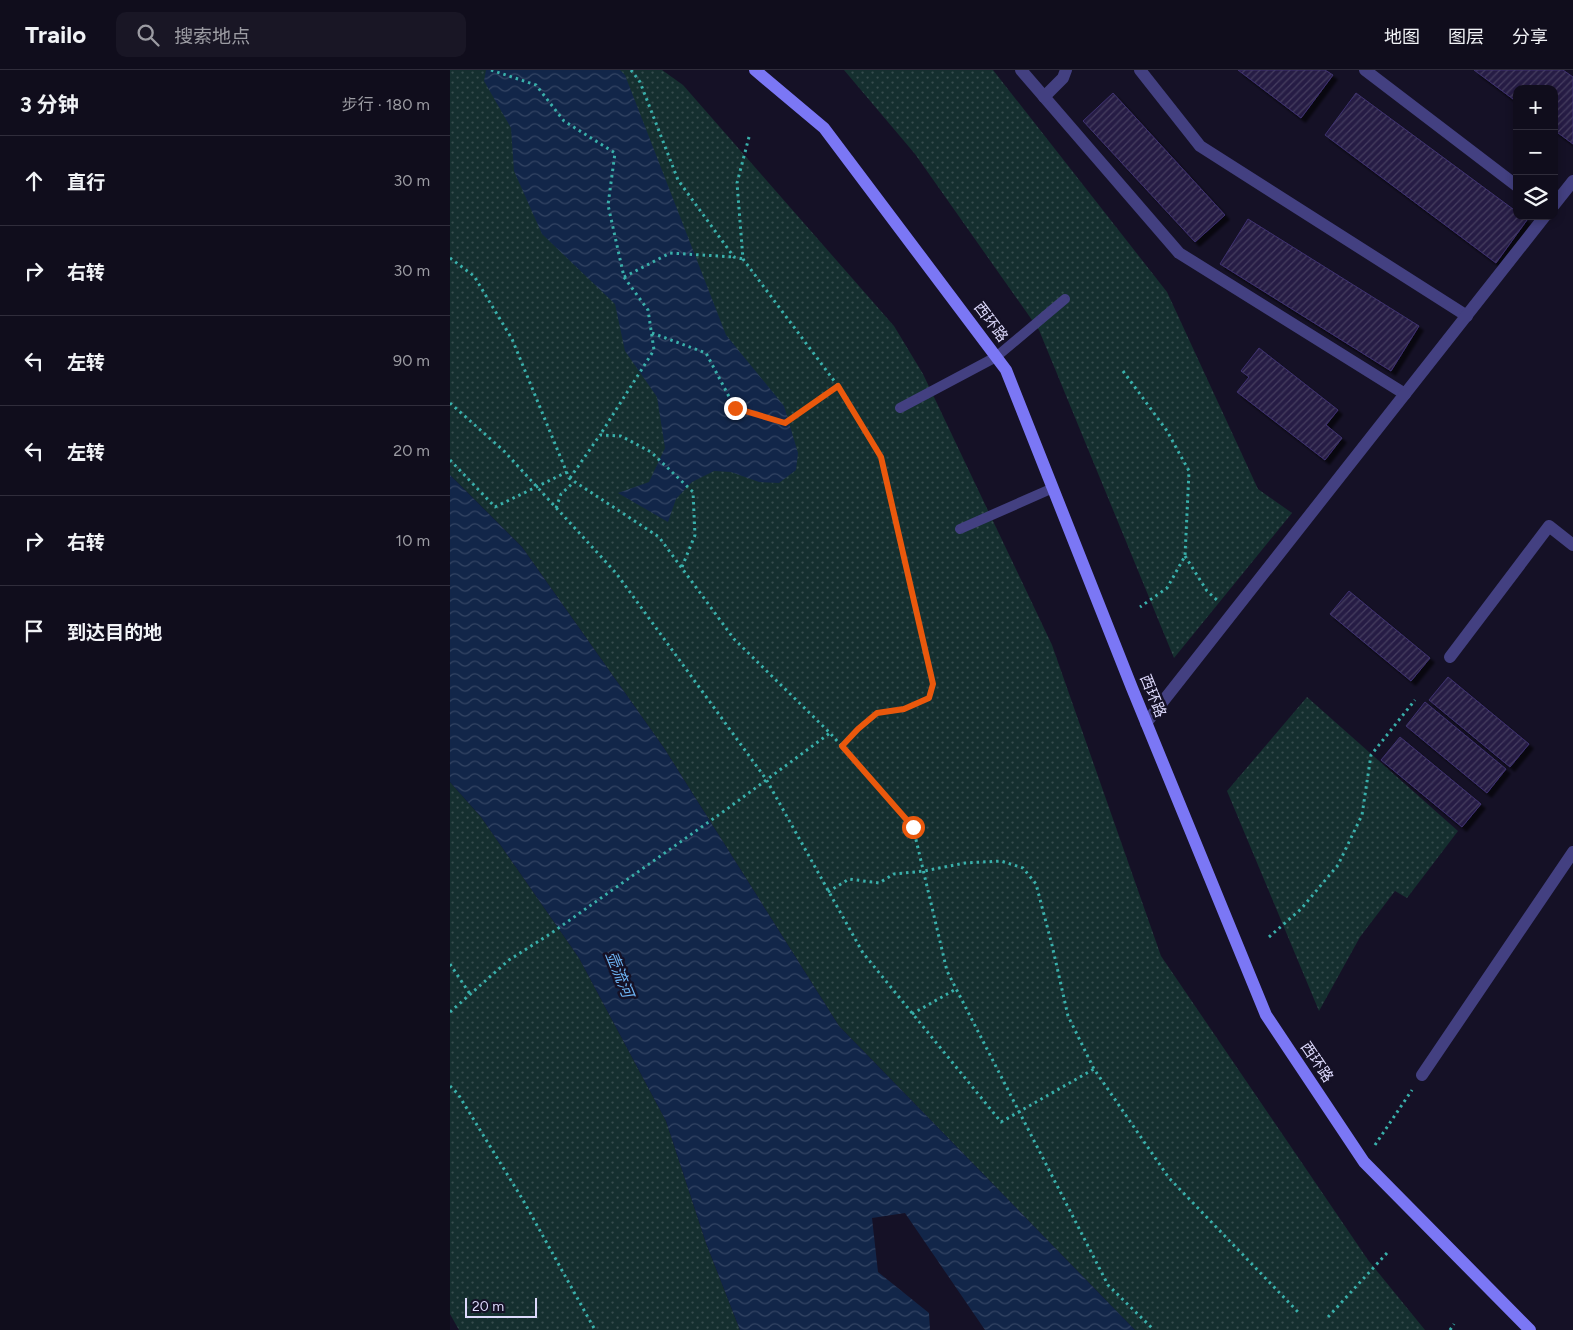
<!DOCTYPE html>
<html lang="zh">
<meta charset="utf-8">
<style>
:root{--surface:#100d1c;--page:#191625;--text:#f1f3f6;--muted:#9c9ca3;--line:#302d3b}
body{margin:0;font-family:Figtree,"Noto Sans SC",sans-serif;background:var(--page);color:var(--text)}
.controls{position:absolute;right:15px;top:15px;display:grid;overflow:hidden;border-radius:10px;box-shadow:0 2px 8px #0003}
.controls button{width:45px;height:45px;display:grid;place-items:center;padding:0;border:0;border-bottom:1px solid var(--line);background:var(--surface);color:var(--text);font:25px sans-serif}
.scale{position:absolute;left:15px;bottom:12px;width:72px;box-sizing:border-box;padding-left:5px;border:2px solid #ddd9fc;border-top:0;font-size:14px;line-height:18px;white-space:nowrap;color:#ddd9fc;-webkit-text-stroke:4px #151126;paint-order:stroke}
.stop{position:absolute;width:15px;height:15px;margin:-11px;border:4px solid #ea580c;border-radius:50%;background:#fff}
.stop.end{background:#ea580c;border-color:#fff;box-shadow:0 1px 5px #0008}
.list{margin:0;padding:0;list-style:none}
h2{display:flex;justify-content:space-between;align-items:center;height:65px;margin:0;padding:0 20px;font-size:21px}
h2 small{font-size:16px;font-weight:400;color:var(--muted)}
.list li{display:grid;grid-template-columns:32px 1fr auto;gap:15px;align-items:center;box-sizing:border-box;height:90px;padding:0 20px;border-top:1px solid var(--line)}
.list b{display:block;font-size:19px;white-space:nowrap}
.list em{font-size:16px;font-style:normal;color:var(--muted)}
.icon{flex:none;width:28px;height:28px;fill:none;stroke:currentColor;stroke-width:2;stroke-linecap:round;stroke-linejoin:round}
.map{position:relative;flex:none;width:1123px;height:1260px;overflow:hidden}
header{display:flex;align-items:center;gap:30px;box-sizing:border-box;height:70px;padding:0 25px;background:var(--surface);border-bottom:1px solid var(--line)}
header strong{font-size:24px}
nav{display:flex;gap:28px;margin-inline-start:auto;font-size:18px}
.search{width:350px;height:45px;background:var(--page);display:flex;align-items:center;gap:12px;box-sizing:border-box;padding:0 18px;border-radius:10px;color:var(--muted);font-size:19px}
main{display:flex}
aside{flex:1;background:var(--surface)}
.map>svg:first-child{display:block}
.park{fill:url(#park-dots)}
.water{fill:url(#water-waves)}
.building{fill:url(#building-hatch);stroke:#3f3270;filter:url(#shadow)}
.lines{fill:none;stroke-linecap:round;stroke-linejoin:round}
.path{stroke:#39b0ab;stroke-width:3;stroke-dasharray:2.5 4;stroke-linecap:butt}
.lane{stroke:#434081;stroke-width:10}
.street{stroke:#434081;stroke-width:12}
.secondary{stroke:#7b77f5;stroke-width:12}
.route{stroke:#ea580c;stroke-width:6}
.labels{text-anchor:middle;stroke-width:5;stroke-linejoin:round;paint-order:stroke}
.street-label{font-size:15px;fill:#ddd9fc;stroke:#151126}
.water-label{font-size:16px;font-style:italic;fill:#6eb5f5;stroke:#151126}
</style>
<header>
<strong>Trailo</strong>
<div class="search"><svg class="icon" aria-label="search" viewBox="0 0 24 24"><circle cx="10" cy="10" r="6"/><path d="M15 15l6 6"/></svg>搜索地点</div>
<nav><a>地图</a><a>图层</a><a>分享</a></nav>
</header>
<main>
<aside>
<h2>3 分钟<small>步行 · 180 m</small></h2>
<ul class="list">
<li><svg class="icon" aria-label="ahead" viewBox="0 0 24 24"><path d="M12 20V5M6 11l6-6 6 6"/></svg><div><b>直行</b></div><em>30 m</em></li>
<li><svg class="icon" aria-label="right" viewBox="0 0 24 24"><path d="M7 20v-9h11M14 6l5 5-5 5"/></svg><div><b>右转</b></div><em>30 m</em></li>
<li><svg class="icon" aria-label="left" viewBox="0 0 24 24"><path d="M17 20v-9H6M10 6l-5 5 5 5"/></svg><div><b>左转</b></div><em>90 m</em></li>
<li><svg class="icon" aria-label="left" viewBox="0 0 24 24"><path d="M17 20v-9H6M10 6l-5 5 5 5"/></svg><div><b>左转</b></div><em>20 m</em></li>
<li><svg class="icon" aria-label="right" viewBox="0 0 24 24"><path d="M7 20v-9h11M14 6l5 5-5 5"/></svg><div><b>右转</b></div><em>10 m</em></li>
<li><svg class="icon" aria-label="arrive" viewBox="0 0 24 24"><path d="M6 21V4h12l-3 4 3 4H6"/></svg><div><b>到达目的地</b></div></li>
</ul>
</aside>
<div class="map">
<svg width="1123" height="1260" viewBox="0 0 1123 1260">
<defs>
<pattern id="park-dots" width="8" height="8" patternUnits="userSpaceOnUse" patternTransform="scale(1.25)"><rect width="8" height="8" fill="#152f2f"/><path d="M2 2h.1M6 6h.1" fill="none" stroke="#374d4e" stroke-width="1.8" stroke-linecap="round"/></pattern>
<pattern id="water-waves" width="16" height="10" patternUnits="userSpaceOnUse" patternTransform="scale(1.25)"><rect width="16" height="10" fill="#122649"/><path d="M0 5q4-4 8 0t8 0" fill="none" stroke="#344564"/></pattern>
<pattern id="building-hatch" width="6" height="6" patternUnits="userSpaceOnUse" patternTransform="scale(1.25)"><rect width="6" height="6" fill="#271e45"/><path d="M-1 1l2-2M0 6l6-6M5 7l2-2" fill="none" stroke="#463e61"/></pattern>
<filter id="shadow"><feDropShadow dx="4.5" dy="4.5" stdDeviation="1" flood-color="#0009"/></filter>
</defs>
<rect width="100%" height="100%" fill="#151126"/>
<g class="park">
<path d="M 0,0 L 212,0 L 233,15 L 444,256 L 473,304 L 602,575 L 711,886 L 918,1190 L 975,1260 L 685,1260 L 389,956 L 214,678 L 72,477 L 0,405 Z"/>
<path d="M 394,0 L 543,0 L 717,222 L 808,419 L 842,443 L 724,588 L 589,260 L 465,84 Z"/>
<path d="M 857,627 L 1008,761 L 957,828 L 945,821 L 910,867 L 869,941 L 777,721 Z"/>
<path d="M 0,712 L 31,747 L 129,888 L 216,1051 L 256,1173 L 290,1260 L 9,1260 L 0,1244 Z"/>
</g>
<g class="water">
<path d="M 36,0 L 170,0 L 175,5 L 276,265 L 334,336 L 348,383 L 346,400 L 329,413 L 309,412 L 281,402 L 264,401 L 242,412 L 226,429 L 218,452 L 168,423 L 199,412 L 215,378 L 207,327 L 175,281 L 165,234 L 92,164 L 64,101 L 61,58 L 34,11 Z"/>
<path d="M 0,405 L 72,477 L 214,678 L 389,956 L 685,1260 L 535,1260 L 455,1143 L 422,1148 L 428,1202 L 479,1243 L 480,1260 L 290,1260 L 256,1173 L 216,1051 L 129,888 L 31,747 L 0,712 Z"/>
</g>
<g class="building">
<path d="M 788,0 L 875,0 L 883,5 L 851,48 Z"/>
<path d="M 1024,0 L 1113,0 L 1123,7 L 1123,74 L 1104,60 L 1104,19 L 1067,19 L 1067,32 Z"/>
<path d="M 663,23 L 775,145 L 745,172 L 633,51 Z"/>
<path d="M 906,23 L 1067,142 L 1067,146 L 1073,146 L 1077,150 L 1046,193 L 875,65 Z"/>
<path d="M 798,149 L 969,256 L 941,301 L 770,194 Z"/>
<path d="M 809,278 L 888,340 L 876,355 L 892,368 L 875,390 L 787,322 L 799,307 L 791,301 Z"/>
<path d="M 899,521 L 980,588 L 961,611 L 880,544 Z"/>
<path d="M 998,607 L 1079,674 L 1060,697 L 979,630 Z"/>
<path d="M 975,632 L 1056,699 L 1037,723 L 956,656 Z"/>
<path d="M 950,667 L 1031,734 L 1012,757 L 931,690 Z"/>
</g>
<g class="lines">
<g class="path">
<path d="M 41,0 L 86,15 L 114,51 L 165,83 L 158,135 L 174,207 L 198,240 L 204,280 L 150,365"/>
<path d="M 181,0 L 190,12 L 228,110 L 284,187 L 293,189"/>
<path d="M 299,67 L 287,113 L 293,189 L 388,316 L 431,387 L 483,614 L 479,628 L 454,639 L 427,643 L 409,659 L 392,677"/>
<path d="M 0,188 L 24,206 L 62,269 L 119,408 L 209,467 L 284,569 L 380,663 L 463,757 L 497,901 L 658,1215 L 704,1260"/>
<path d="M 174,207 L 220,183 L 284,187"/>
<path d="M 202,263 L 256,283 L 285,338 L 335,353 L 388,316"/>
<path d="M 673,301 L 717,361 L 739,401 L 735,486 L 717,518 L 690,537"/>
<path d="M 0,333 L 54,381 L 166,503 L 316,709 L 413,883 L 551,1052 L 644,999"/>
<path d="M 0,390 L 45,437 L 117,402"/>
<path d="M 120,408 L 150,365 L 171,366 L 201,382 L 243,422 L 245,465 L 232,497"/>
<path d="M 106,438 L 111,424 L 124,412"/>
<path d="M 735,486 L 757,521 L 769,532"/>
<path d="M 378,822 L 399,809 L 429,813 L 444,804 L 474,801 L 515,793 L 551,791 L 573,798 L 586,814 L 602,875 L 618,946 L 644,999 L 719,1108 L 848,1242"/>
<path d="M 819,867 L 851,839 L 888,795 L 912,745 L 921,685 L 965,630"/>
<path d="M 0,894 L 20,924"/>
<path d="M 0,942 L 59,890 L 100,864 L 277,739 L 380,663"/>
<path d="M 462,944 L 506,919"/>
<path d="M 0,1016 L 8,1024 L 73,1130 L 145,1260"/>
<path d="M 925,1075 L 962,1020"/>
<path d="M 878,1247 L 937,1183"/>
<path d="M 1000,1260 L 1004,1254"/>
</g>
<g class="lane">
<path d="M 450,338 L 546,287 L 615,229"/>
<path d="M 510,459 L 603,418"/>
</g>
<g class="street">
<path d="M 571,0 L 729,183 L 955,324"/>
<path d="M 690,0 L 750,76 L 1017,246"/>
<path d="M 915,0 L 1067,116"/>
<path d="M 594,27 L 613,8 L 616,0"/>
<path d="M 1104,135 L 1123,111"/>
<path d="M 1000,587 L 1099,456 L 1123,475"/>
<path d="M 696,653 L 1095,146"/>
<path d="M 972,1005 L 1123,782"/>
</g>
<path class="secondary" d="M 305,0 L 374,58 L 556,300 L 682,618 L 816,945 L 914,1092 L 1080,1260"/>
</g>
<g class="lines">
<path class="route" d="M 285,338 L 335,353 L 388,316 L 431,387 L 483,614 L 479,628 L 454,639 L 427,643 L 408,659 L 392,676 L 463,757"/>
</g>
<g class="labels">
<g class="street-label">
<text transform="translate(541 252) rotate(53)" y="5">西环路</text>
<text transform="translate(703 626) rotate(68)" y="5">西环路</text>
<text transform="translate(867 992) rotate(56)" y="5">西环路</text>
</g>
<g class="water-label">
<text transform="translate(170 904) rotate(68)" y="6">壶流河</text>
</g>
</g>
</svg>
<div class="controls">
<button>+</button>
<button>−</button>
<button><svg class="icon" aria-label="layers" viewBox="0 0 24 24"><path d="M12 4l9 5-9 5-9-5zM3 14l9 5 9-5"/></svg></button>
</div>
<div class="scale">20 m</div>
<div class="stop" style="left:463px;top:757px"></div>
<div class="stop end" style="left:285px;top:338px"></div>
</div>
</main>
